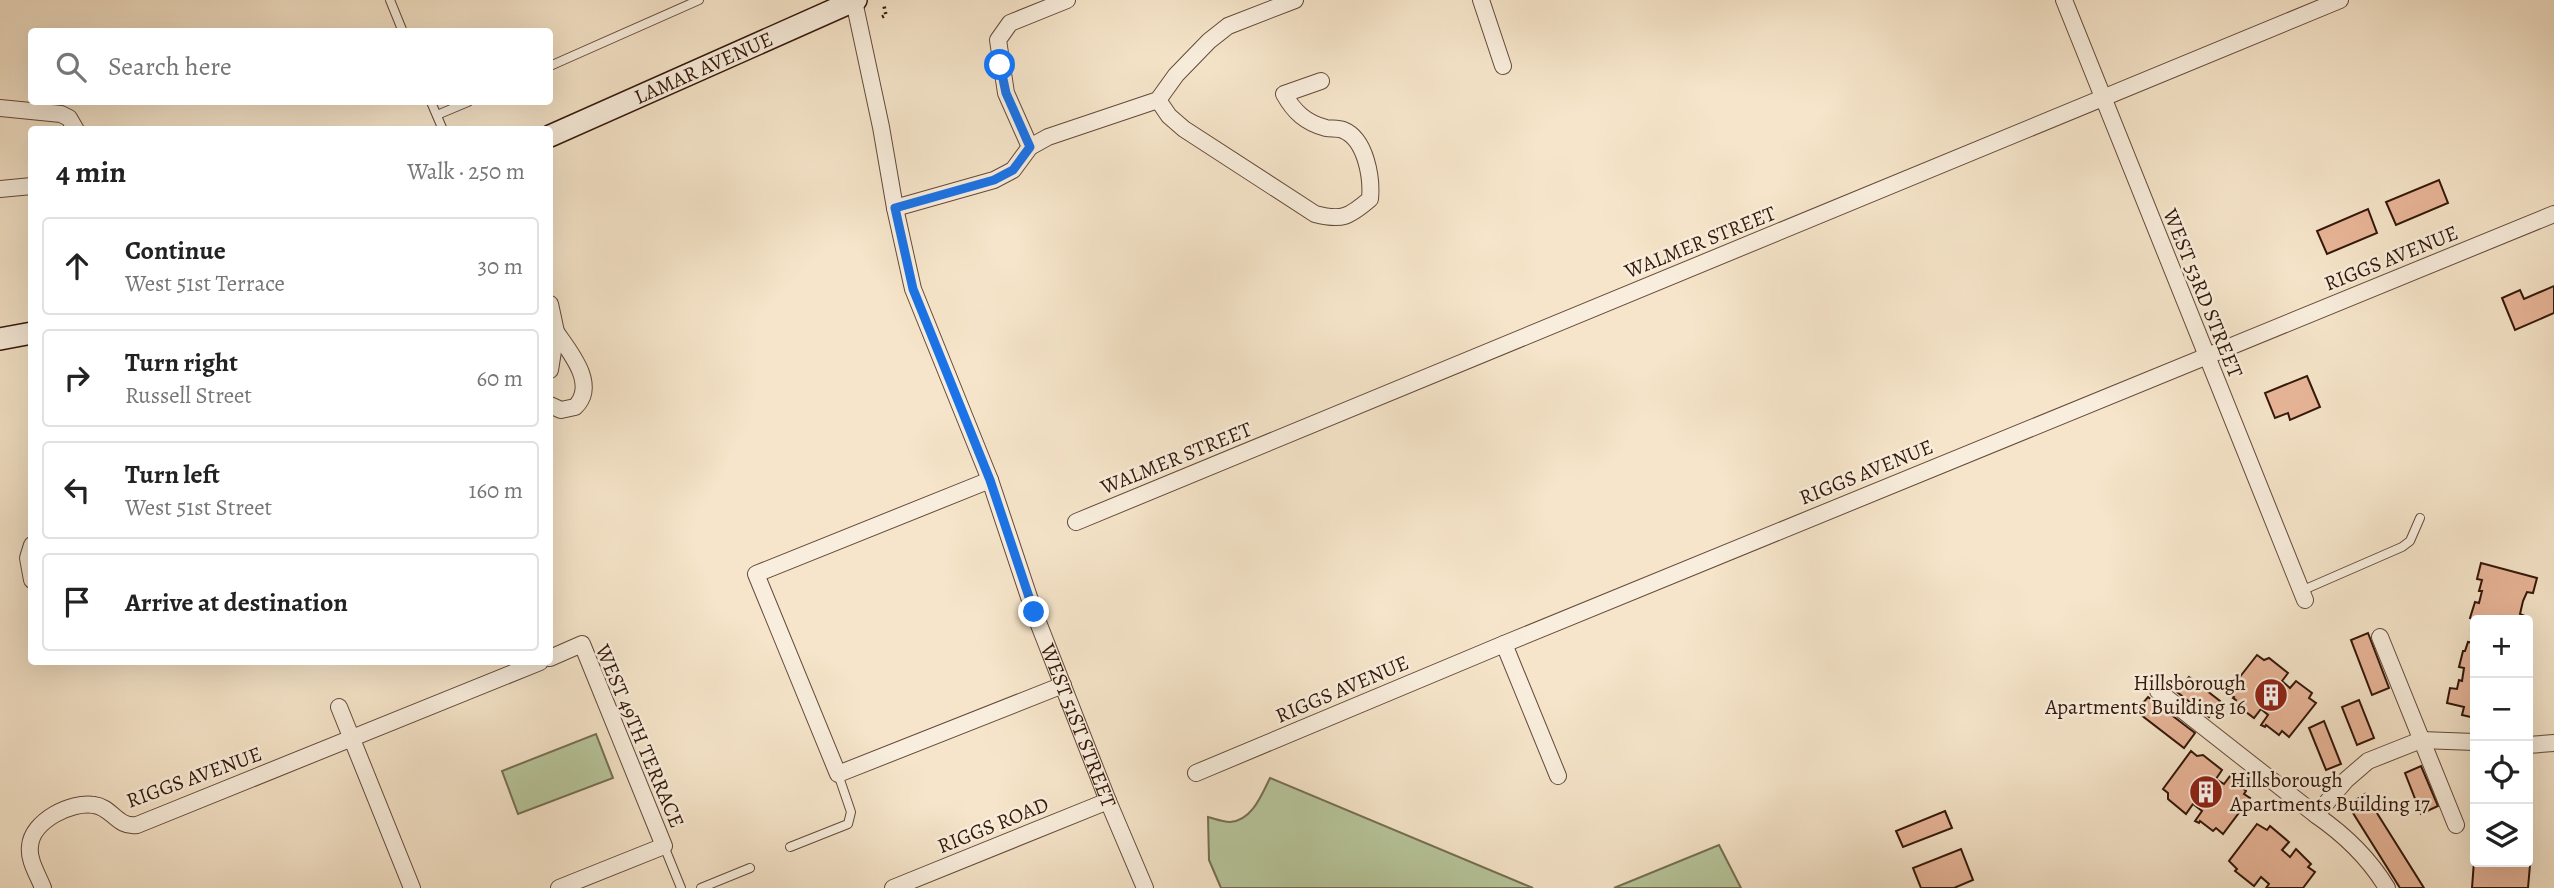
<!DOCTYPE html>
<meta charset="utf-8">
<style>
:root{--surface:#fff;--page:#f2f2f2;--text:#222;--muted:#767676;--line:#e0e0e0}
body{margin:0;font-family:Alegreya,serif;background:var(--page);color:var(--text)}
.controls{position:absolute;right:21px;bottom:21px;display:grid;overflow:hidden;border-radius:7px;box-shadow:0 7px 28px #0002}
.controls button{width:63px;height:63px;display:grid;place-items:center;padding:0;border:0;border-bottom:2px solid var(--line);background:var(--surface);color:var(--text);font:35px sans-serif}
.stop{position:absolute;width:21px;height:21px;margin:-16px;border:5px solid #1a73e8;border-radius:50%;background:#fff}
.stop.end{background:#1a73e8;border-color:#fff;box-shadow:0 2px 7px #0008}
.list{margin:0;padding:0;list-style:none}
h2{display:flex;justify-content:space-between;align-items:center;height:91px;margin:0;padding:0 28px;font-size:30px}
h2 small{font-size:23px;font-weight:400;color:var(--muted)}
.list li{display:grid;grid-template-columns:46px 1fr auto;gap:21px;align-items:center;box-sizing:border-box;height:98px;margin:0 14px 14px;padding:0 14px;border:2px solid var(--line);border-radius:7px}
.list b{display:block;font-size:26px;white-space:nowrap}
.list p{margin:0;font-size:23px;white-space:nowrap;color:var(--muted)}
.list em{font-size:23px;font-style:normal;color:var(--muted)}
.icon{flex:none;width:38px;height:38px;fill:none;stroke:currentColor;stroke-width:2;stroke-linecap:round;stroke-linejoin:round}
.map{position:relative;flex:none;width:2554px;height:888px;overflow:hidden}
.search{position:absolute;background:var(--surface);box-shadow:0 7px 28px #0002;left:28px;top:28px;width:525px;height:77px;display:flex;align-items:center;gap:18px;box-sizing:border-box;padding:0 24px;border-radius:7px;color:var(--muted);font-size:26px}
.panel{position:absolute;background:var(--surface);box-shadow:0 7px 28px #0002;left:28px;top:126px;width:525px;height:539px;border-radius:7px}
.map>svg:first-child{display:block}
.green{fill:#b7c69b;stroke:#756e52;stroke-width:2}
.building{fill:#e9b699;stroke:#33170a;stroke-width:2}
.lines{fill:none;stroke-linecap:round;stroke-linejoin:round}
.lane-casing{stroke:#644a3a;stroke-width:10}
.street-casing{stroke:#644a3a;stroke-width:18}
.secondary-casing{stroke:#33170a;stroke-width:24}
.path{stroke:#33170a;stroke-width:3.5;stroke-dasharray:2 3.5;stroke-linecap:butt}
.lane{stroke:#f9eedd;stroke-width:8}
.street{stroke:#f9eedd;stroke-width:16}
.secondary{stroke:#f9eedd;stroke-width:21}
.route{stroke:#1a73e8;stroke-width:9}
.labels{text-anchor:middle;stroke-width:5;stroke-linejoin:round;paint-order:stroke}
.street-label{font-size:21px;fill:#33170a;stroke:#f9eedd}
.poi-label{font-size:21px;fill:#33170a;stroke:#f9eedd;text-anchor:end}
</style>
<div class="map">
<svg width="2554" height="888" viewBox="0 0 2554 888">
<rect width="100%" height="100%" fill="#f6e5ca"/>
<filter id="stains"><feTurbulence type="fractalNoise" baseFrequency=".00286" numOctaves="4"/><feColorMatrix values="0 0 0 0 .2 0 0 0 0 .09 0 0 0 0 .02 0 0 0 .5 -.17"/></filter>
<radialGradient id="worn" r=".72"><stop offset=".6" stop-color="#630" stop-opacity="0"/><stop offset="1" stop-color="#630" stop-opacity=".3"/></radialGradient>
<g class="green">
<path d="M 596,734 L 613,778 L 518,814 L 502,771 Z"/>
<path d="M 1270,778 L 1533,888 L 1221,888 L 1209,860 L 1208,817 C 1215,819 1223,822 1230,822 C 1252,821 1262,794 1270,778 Z"/>
<path d="M 1719,845 L 1741,888 L 1614,888 Z"/>
</g>
<g class="building">
<path d="M 2439,180 L 2448,203 L 2396,225 L 2386,202 Z"/>
<path d="M 2368,209 L 2377,233 L 2327,254 L 2317,231 Z"/>
<path d="M 2554,286 L 2554,313 L 2515,330 L 2502,298 L 2520,290 L 2524,299 Z"/>
<path d="M 2307,376 L 2320,407 L 2290,420 L 2288,413 L 2275,418 L 2265,393 Z"/>
<path d="M 2481,563 L 2537,578 L 2533,593 L 2527,592 L 2523,601 L 2520,614 L 2525,616 L 2524,620 L 2475,620 L 2475,631 L 2471,630 L 2474,620 L 2470,618 L 2475,602 L 2479,603 L 2482,591 L 2479,591 L 2482,580 L 2477,579 Z"/>
<path d="M 2368,633 L 2389,688 L 2372,695 L 2351,640 Z"/>
<path d="M 2475,638 L 2475,718 L 2462,715 L 2464,707 L 2447,703 L 2450,688 L 2457,689 L 2459,680 L 2462,681 L 2464,668 L 2459,667 L 2463,651 L 2465,651 L 2468,642 L 2474,643 Z"/>
<path d="M 2257,655 L 2264,660 L 2269,658 L 2288,673 L 2282,681 L 2290,688 L 2296,681 L 2312,693 L 2309,698 L 2316,703 L 2289,737 L 2282,731 L 2279,735 L 2266,725 L 2265,727 L 2261,725 L 2268,715 L 2261,709 L 2254,718 L 2234,703 L 2236,700 L 2233,698 L 2234,697 L 2228,692 Z"/>
<path d="M 2189,677 L 2220,701 L 2209,717 L 2177,692 Z"/>
<path d="M 2148,697 L 2195,733 L 2184,748 L 2136,711 Z"/>
<path d="M 2359,700 L 2374,738 L 2357,745 L 2342,707 Z"/>
<path d="M 2324,721 L 2341,764 L 2326,770 L 2309,728 Z"/>
<path d="M 2191,751 L 2197,756 L 2203,755 L 2222,770 L 2216,779 L 2224,784 L 2230,776 L 2246,791 L 2244,794 L 2250,798 L 2223,834 L 2216,828 L 2213,831 L 2200,821 L 2199,823 L 2195,821 L 2202,811 L 2193,804 L 2186,814 L 2168,799 L 2168,793 L 2163,789 Z"/>
<path d="M 2421,766 L 2438,806 L 2421,814 L 2405,773 Z"/>
<path d="M 2365,794 L 2424,888 L 2400,888 L 2348,805 Z"/>
<path d="M 1945,811 L 1952,828 L 1903,847 L 1896,831 Z"/>
<path d="M 2257,824 L 2267,830 L 2270,826 L 2289,842 L 2282,850 L 2290,857 L 2296,849 L 2311,864 L 2308,867 L 2315,872 L 2303,888 L 2266,888 L 2269,884 L 2261,877 L 2254,886 L 2235,871 L 2237,869 L 2229,861 Z"/>
<path d="M 1961,849 L 1973,880 L 1954,888 L 1921,888 L 1913,868 Z"/>
<path d="M 2474,861 L 2518,862 L 2518,864 L 2530,865 L 2528,888 L 2472,888 Z"/>
</g>
<g class="lines">
<g class="lane-casing">
<g id="lane">
<path d="M 390,0 L 403,32"/>
<path d="M 550,66 L 699,0"/>
<path d="M 431,102 L 443,130"/>
<path d="M 437,115 L 468,102"/>
<path d="M 2301,591 L 2402,547 L 2410,541 L 2420,518"/>
<path d="M 664,846 L 681,888"/>
<path d="M 790,847 L 848,824 L 851,812 L 838,774"/>
<path d="M 701,888 L 750,868"/>
</g>
</g>
<g class="street-casing">
<g id="street">
<path d="M 1481,0 L 1503,66"/>
<path d="M 2064,0 L 2305,600"/>
<path id="s1" d="M 854,1 L 881,127 L 895,208 L 913,289 L 990,480 L 1034,612 L 1108,801 L 1145,888"/>
<path d="M 1158,100 L 1169,116 L 1184,129 L 1315,214 C 1342,221 1349,217 1370,199 C 1372,178 1366,139 1343,130 C 1338,128 1331,129 1326,128 C 1306,123 1294,112 1284,94 L 1321,81"/>
<path d="M 0,108 L 61,114 L 69,118 L 76,130"/>
<path d="M 1030,147 L 1006,93 L 998,40 L 1010,23 L 1067,0"/>
<path d="M 0,189 L 32,186"/>
<path d="M 895,208 L 994,180 L 1013,170 L 1030,147 L 1048,137 L 1158,100 L 1176,75 L 1209,41 L 1228,26 L 1295,0"/>
<path d="M 550,304 L 556,332 L 550,370"/>
<path d="M 550,405 L 561,410 L 575,407 C 598,385 570,352 556,332"/>
<path d="M 990,480 L 756,574 L 838,774 L 1063,685"/>
<path d="M 1076,522 L 2340,0"/>
<path d="M 32,545 L 28,558 L 32,580"/>
<path d="M 2380,637 L 2456,825"/>
<path d="M 1504,644 L 1558,776"/>
<path d="M 550,658 L 582,644 L 664,846 L 559,888"/>
<path d="M 2158,691 L 2316,815 L 2346,780 L 2368,761 L 2421,740 L 2475,742"/>
<path d="M 339,707 L 412,888"/>
<path d="M 2528,745 L 2554,743"/>
<path d="M 1196,773 L 1504,644 L 2554,214"/>
<path d="M 2316,815 C 2345,835 2369,858 2387,888"/>
<path d="M 43,888 C 38,875 28,860 30,846 C 32,821 71,801 94,805 C 112,807 117,828 137,825 L 540,662"/>
<path d="M 893,888 L 1108,801"/>
</g>
</g>
<g class="secondary-casing">
<g id="secondary">
<path id="s2" d="M 550,136 L 856,0"/>
<path d="M 0,339 L 32,333"/>
</g>
</g>
<path class="path" d="M 882,17 L 886,15 L 884,6"/>
<use href="#lane" class="lane"/>
<use href="#street" class="street"/>
<use href="#secondary" class="secondary"/>
</g>
<g class="lines">
<path class="route" d="M 1000,65 L 1006,93 L 1030,147 L 1013,170 L 994,180 L 895,208 L 913,289 L 990,480 L 1034,612"/>
</g>
<defs>
<g id="building-disc" transform="scale(1.75)"><circle r="9.5" fill="#8f2418" stroke="#f9eedd"/><path d="M-4-6H4V6H1V3H-1V6H-4ZM-2.5-4.3h1.7v1.8h-1.7ZM.8-4.3h1.7v1.8H.8ZM-2.5-1h1.7V.8h-1.7ZM.8-1h1.7V.8H.8Z" fill="#fff"/></g>
</defs>
<g fill-rule="evenodd">
<use href="#building-disc" x="2271" y="695"/>
<use href="#building-disc" x="2206" y="792"/>
</g>
<g class="labels">
<g class="street-label">
<text dy="7" stroke="none"><textPath href="#s2" startOffset="168">LAMAR AVENUE</textPath></text>
<text transform="translate(1700 242) rotate(-22)" y="7">WALMER STREET</text>
<text transform="translate(2391 258) rotate(-22)" y="7">RIGGS AVENUE</text>
<text transform="translate(2203 293) rotate(68)" y="7">WEST 53RD STREET</text>
<text transform="translate(1176 458) rotate(-22)" y="7">WALMER STREET</text>
<text transform="translate(1866 472) rotate(-22)" y="7">RIGGS AVENUE</text>
<text transform="translate(1342 689) rotate(-23)" y="7">RIGGS AVENUE</text>
<text dy="7" stroke="none"><textPath href="#s1" startOffset="761">WEST 51ST STREET</textPath></text>
<text transform="translate(640 736) rotate(67)" y="7">WEST 49TH TERRACE</text>
<text transform="translate(194 777) rotate(-20)" y="7">RIGGS AVENUE</text>
<text transform="translate(993 825) rotate(-22)" y="7">RIGGS ROAD</text>
</g>
<g class="poi-label">
<text x="2246" y="690">Hillsborough<tspan x="2246" dy="24">Apartments Building 16</tspan></text>
<text x="2230" y="787" text-anchor="start">Hillsborough<tspan x="2230" dy="24">Apartments Building 17</tspan></text>
</g>
</g>
<rect width="100%" height="100%" filter="url(#stains)"/>
<rect width="100%" height="100%" fill="url(#worn)"/>
</svg>
<div class="controls">
<button>+</button>
<button>−</button>
<button><svg class="icon" aria-label="locate" viewBox="0 0 24 24"><circle cx="12" cy="12" r="6"/><path d="M12 2v4M12 18v4M2 12h4M18 12h4"/></svg></button>
<button><svg class="icon" aria-label="layers" viewBox="0 0 24 24"><path d="M12 4l9 5-9 5-9-5zM3 14l9 5 9-5"/></svg></button>
</div>
<div class="stop" style="left:1000px;top:65px"></div>
<div class="stop end" style="left:1034px;top:612px"></div>
<div class="search"><svg class="icon" aria-label="search" viewBox="0 0 24 24"><circle cx="10" cy="10" r="6"/><path d="M15 15l6 6"/></svg>Search here</div>
<section class="panel">
<h2>4 min<small>Walk · 250 m</small></h2>
<ul class="list">
<li><svg class="icon" aria-label="ahead" viewBox="0 0 24 24"><path d="M12 20V5M6 11l6-6 6 6"/></svg><div><b>Continue</b><p>West 51st Terrace</p></div><em>30 m</em></li>
<li><svg class="icon" aria-label="right" viewBox="0 0 24 24"><path d="M7 20v-9h11M14 6l5 5-5 5"/></svg><div><b>Turn right</b><p>Russell Street</p></div><em>60 m</em></li>
<li><svg class="icon" aria-label="left" viewBox="0 0 24 24"><path d="M17 20v-9H6M10 6l-5 5 5 5"/></svg><div><b>Turn left</b><p>West 51st Street</p></div><em>160 m</em></li>
<li><svg class="icon" aria-label="arrive" viewBox="0 0 24 24"><path d="M6 21V4h12l-3 4 3 4H6"/></svg><div><b>Arrive at destination</b></div></li>
</ul>
</section>
</div>
